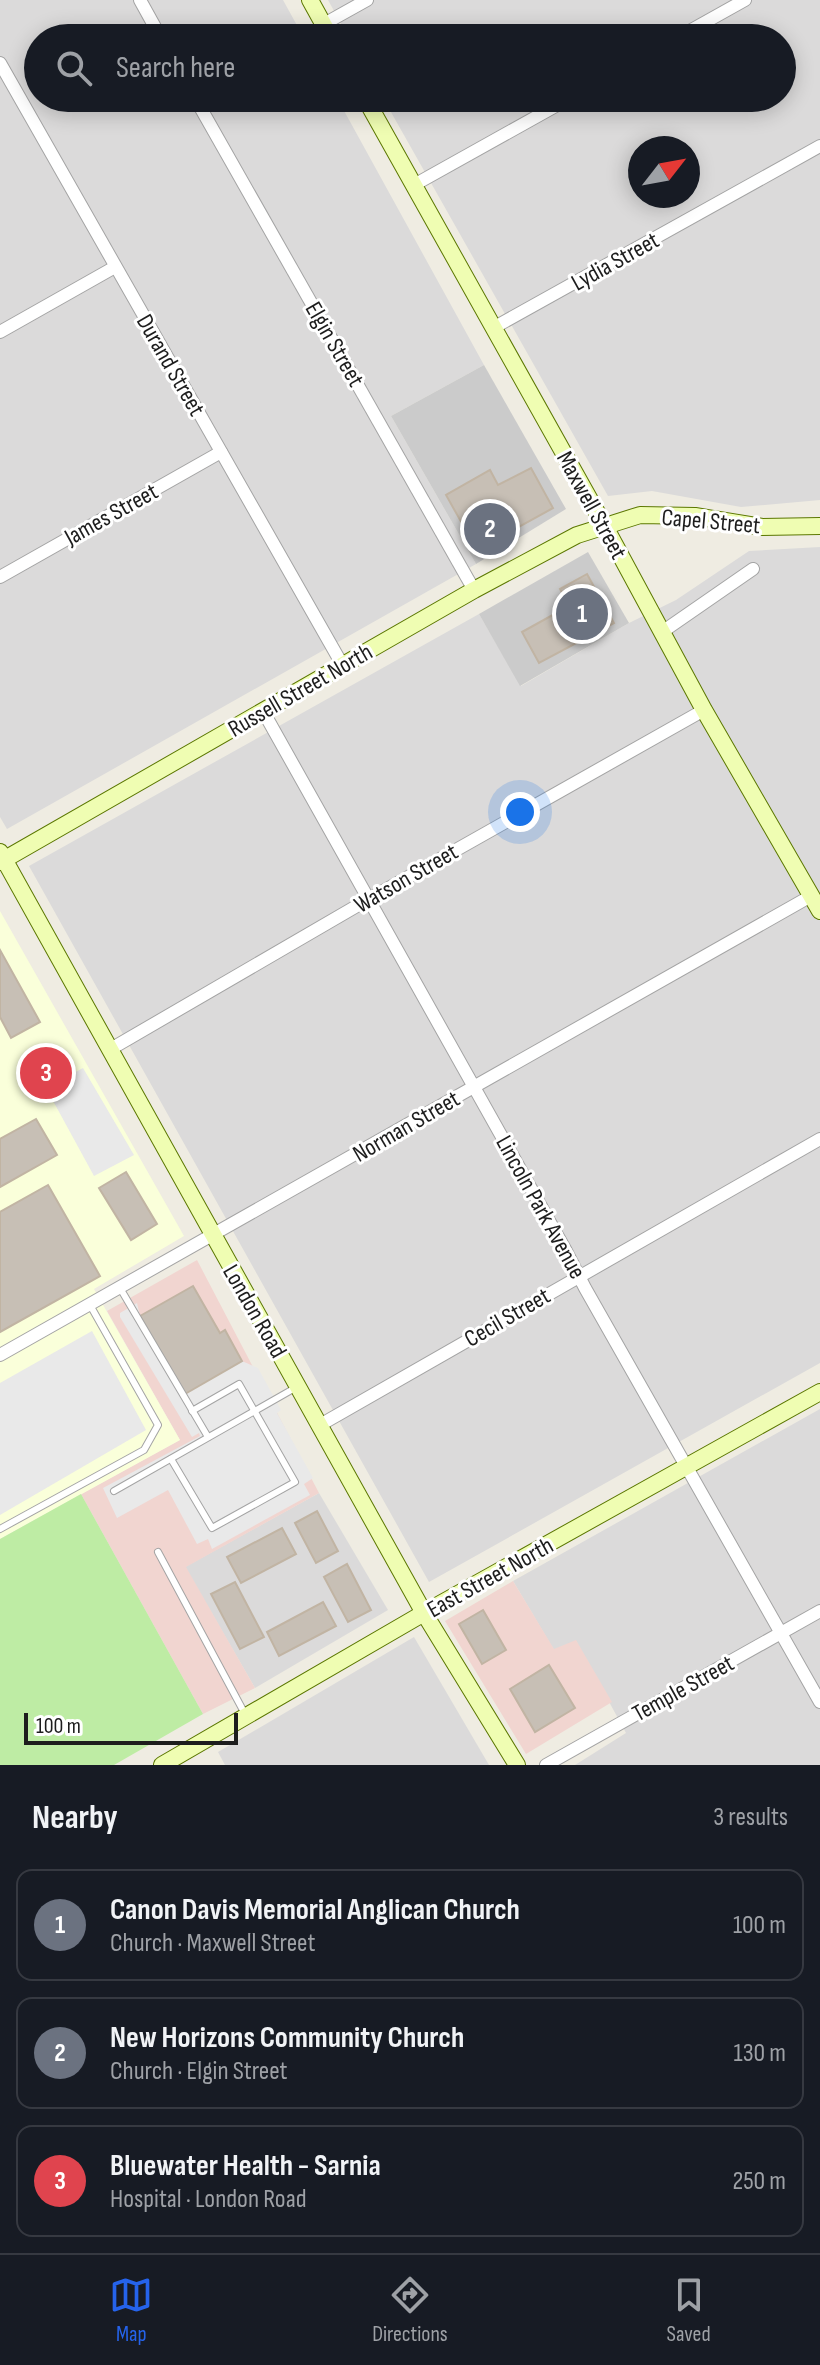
<!DOCTYPE html>
<meta charset="utf-8">
<style>
:root{--surface:#171b24;--page:#20242c;--text:#f1f3f6;--muted:#9ea1a6;--line:#363941;--accent:#2563eb}
body{margin:0;font-family:"Sofia Sans Condensed",sans-serif;background:var(--page);color:var(--text)}
.compass{position:absolute;left:628px;top:136px;width:72px;height:72px;border-radius:50%;background:var(--surface);box-shadow:0 4px 20px #0003;rotate:59deg}
.scale{position:absolute;left:24px;bottom:20px;width:214px;box-sizing:border-box;padding-left:8px;border:4px solid #1d1d1d;border-top:0;font-size:22px;line-height:28px;white-space:nowrap;color:#1d1d1d;-webkit-text-stroke:6px #fff;paint-order:stroke}
.you{position:absolute;left:520px;top:812px;width:28px;height:28px;margin:-20px;border:6px solid #fff;border-radius:50%;background:#1a73e8;box-shadow:0 0 0 12px #1a73e833}
.badge{display:grid;place-items:center;width:52px;height:52px;border-radius:50%;background:var(--accent);color:#fff;font-size:26px;font-weight:700}
.pin{position:absolute;translate:-50% -50%;border:4px solid #fff;box-shadow:0 2px 8px #0006}
.list{margin:0;padding:0;list-style:none}
h2{display:flex;justify-content:space-between;align-items:center;height:104px;margin:0;padding:0 32px;font-size:34px}
h2 small{font-size:26px;font-weight:400;color:var(--muted)}
.list li{display:grid;grid-template-columns:52px 1fr auto;gap:24px;align-items:center;box-sizing:border-box;height:112px;margin:0 16px 16px;padding:0 16px;border:2px solid var(--line);border-radius:16px}
.list b{display:block;font-size:30px;white-space:nowrap}
.list p{margin:0;font-size:26px;white-space:nowrap;color:var(--muted)}
.list em{font-size:26px;font-style:normal;color:var(--muted)}
.icon{flex:none;width:44px;height:44px;fill:none;stroke:currentColor;stroke-width:2;stroke-linecap:round;stroke-linejoin:round}
.map{position:relative;flex:none;width:820px;height:1765px;overflow:hidden}
.search{position:absolute;background:var(--surface);box-shadow:0 4px 20px #0003;left:24px;right:24px;top:24px;height:88px;display:flex;align-items:center;gap:20px;box-sizing:border-box;padding:0 28px;border-radius:44px;color:var(--muted);font-size:30px}
.sheet{height:488px;background:var(--surface)}
nav{display:flex;justify-content:space-around;align-items:center;box-sizing:border-box;height:112px;border-top:2px solid var(--line);background:var(--surface);font-size:22px;color:var(--muted)}
nav a{display:grid;justify-items:center;gap:4px}
nav .on{color:var(--accent)}
.map>svg:first-child{display:block}
.residential{fill:#dbdada;fill-rule:evenodd}
.commercial{fill:#f1d5d0}
.education{fill:#faffda}
.religious{fill:#cbcbcb}
.grass{fill:#beeca4}
.parking{fill:#e9e9e9}
.building{fill:#c7bfb5;stroke:#c1b4a3;stroke-width:2}
.lines{fill:none;stroke-linecap:round;stroke-linejoin:round}
.lane-casing{stroke:#a4a4a4;stroke-width:8}
.street-casing{stroke:#a4a4a4;stroke-width:14}
.secondary-casing{stroke:#5b7700;stroke-width:18}
.lane{stroke:#fff;stroke-width:6}
.street{stroke:#fff;stroke-width:12}
.secondary{stroke:#effdb2;stroke-width:16}
.labels{text-anchor:middle;stroke-width:6;stroke-linejoin:round;paint-order:stroke}
.street-label{font-size:24px;fill:#1d1d1d;stroke:#fff}
</style>
<div class="map">
<svg width="820" height="1765" viewBox="0 0 820 1765">
<rect width="100%" height="100%" fill="#efece2"/>
<g class="residential">
<path d="M 0,0 L 283,0 L 304,38 L 38,38 L 38,98 L 337,98 L 484,365 L 391,416 L 476,564 L 7,829 L 0,817 Z"/>
<path d="M 328,0 L 820,0 L 820,500 L 741,507 L 652,491 L 608,496 L 383,98 L 782,98 L 782,38 L 349,38 ZM 640,148 L 688,148 L 688,196 L 640,196 Z"/>
<path d="M 820,547 L 820,1363 L 429,1582 L 29,866 L 479,614 L 521,686 L 629,623 L 676,600 L 749,551 Z"/>
<path d="M 820,1409 L 820,1765 L 575,1765 L 626,1733 L 576,1641 L 554,1650 L 513,1581 Z"/>
<path d="M 319,1493 L 388,1610 L 255,1688 L 185,1567 Z"/>
<path d="M 414,1637 L 489,1765 L 225,1765 L 218,1752 Z"/>
</g>
<g class="commercial">
<path d="M 197,1260 L 319,1493 L 186,1567 L 255,1688 L 203,1714 L 81,1494 L 180,1440 L 107,1311 Z"/>
<path d="M 513,1581 L 554,1649 L 576,1640 L 612,1702 L 526,1754 L 445,1621 Z"/>
</g>
<path class="education" d="M 0,911 L 184,1236 L 94,1289 L 180,1440 L 0,1539 Z"/>
<g class="religious">
<path d="M 484,365 L 566,509 L 476,564 L 391,416 Z"/>
<path d="M 588,552 L 629,623 L 520,686 L 479,614 Z"/>
</g>
<path class="grass" d="M 81,1494 L 203,1714 L 114,1765 L 0,1765 L 0,1539 Z"/>
<g class="parking">
<path d="M 83,1068 L 134,1155 L 94,1176 L 46,1088 Z"/>
<path d="M 137,1303 L 140,1316 L 185,1393 L 242,1361 L 258,1368 L 281,1410 L 277,1413 L 313,1478 L 304,1484 L 310,1495 L 212,1549 L 208,1539 L 197,1544 L 168,1490 L 117,1518 L 103,1488 L 200,1436 L 199,1433 L 192,1437 L 120,1317 L 120,1313 Z"/>
<path d="M 92,1331 L 146,1430 L 0,1515 L 0,1383 Z"/>
</g>
<g class="building">
<path d="M 531,468 L 553,508 L 477,550 L 446,495 L 490,470 L 498,485 Z"/>
<path d="M 587,574 L 614,623 L 539,663 L 522,632 L 569,606 L 560,589 Z"/>
<path d="M 0,950 L 40,1022 L 11,1038 L 0,1017 Z"/>
<path d="M 36,1119 L 57,1155 L 0,1187 L 0,1139 Z"/>
<path d="M 126,1172 L 157,1224 L 131,1240 L 99,1188 Z"/>
<path d="M 48,1185 L 100,1276 L 0,1332 L 0,1212 Z"/>
<path d="M 193,1286 L 220,1333 L 225,1330 L 242,1361 L 185,1394 L 140,1316 Z"/>
<path d="M 317,1511 L 338,1551 L 316,1563 L 295,1523 Z"/>
<path d="M 282,1528 L 296,1554 L 241,1583 L 227,1557 Z"/>
<path d="M 347,1564 L 371,1610 L 348,1622 L 324,1577 Z"/>
<path d="M 235,1582 L 264,1637 L 240,1649 L 211,1594 Z"/>
<path d="M 323,1602 L 336,1626 L 279,1656 L 267,1632 Z"/>
<path d="M 483,1610 L 506,1650 L 482,1664 L 459,1624 Z"/>
<path d="M 549,1665 L 575,1708 L 535,1732 L 510,1689 Z"/>
</g>
<g class="lines">
<g class="lane-casing">
<g id="lane">
<path d="M 120,1288 L 208,1437"/>
<path d="M 171,1459 L 212,1528 L 295,1482 L 239,1384 L 192,1411"/>
<path d="M 114,1491 L 295,1388"/>
<path d="M 0,1529 L 144,1450 L 158,1425 L 90,1305"/>
<path d="M 158,1552 L 245,1714"/>
</g>
</g>
<g class="street-casing">
<g id="street">
<path d="M 140,0 L 161,38"/>
<path d="M 324,24 L 367,0"/>
<path d="M 677,38 L 745,0"/>
<path d="M 0,63 L 343,666"/>
<path d="M 195,98 L 474,590"/>
<path d="M 414,185 L 570,98"/>
<path d="M 493,328 L 820,146"/>
<path d="M 0,332 L 115,267"/>
<path d="M 0,577 L 221,452"/>
<path d="M 662,632 L 753,569"/>
<path d="M 263,711 L 566,1251 L 585,1288 L 820,1702"/>
<path d="M 109,1050 L 355,907 L 704,710"/>
<path d="M 0,1355 L 811,896"/>
<path d="M 320,1425 L 820,1139"/>
<path d="M 546,1765 L 820,1611"/>
</g>
</g>
<g class="secondary-casing">
<g id="secondary">
<path d="M 310,0 L 331,38"/>
<path d="M 365,98 L 609,534 L 704,710 L 820,911"/>
<path d="M 0,852 L 424,1613 L 517,1765"/>
<path d="M 0,862 L 474,590 L 577,535 L 640,515 L 695,516 L 762,527 L 820,526"/>
<path d="M 162,1765 L 424,1613 L 820,1392"/>
</g>
</g>
<use href="#lane" class="lane"/>
<use href="#street" class="street"/>
<use href="#secondary" class="secondary"/>
</g>
<g class="labels">
<g class="street-label">
<text transform="translate(615 261) rotate(-29)" y="8">Lydia Street</text>
<text transform="translate(335 344) rotate(60)" y="8">Elgin Street</text>
<text transform="translate(171 365) rotate(60)" y="8">Durand Street</text>
<text transform="translate(592 505) rotate(61)" y="8">Maxwell Street</text>
<text transform="translate(111 514) rotate(-29)" y="8">James Street</text>
<text transform="translate(711 521) rotate(5)" y="8">Capel Street</text>
<text transform="translate(300 690) rotate(-30)" y="8">Russell Street North</text>
<text transform="translate(406 878) rotate(-30)" y="8">Watson Street</text>
<text transform="translate(406 1126) rotate(-30)" y="8">Norman Street</text>
<text transform="translate(541 1207) rotate(61)" y="8">Lincoln Park Avenue</text>
<text transform="translate(255 1311) rotate(60)" y="8">London Road</text>
<text transform="translate(507 1317) rotate(-30)" y="8">Cecil Street</text>
<text transform="translate(490 1577) rotate(-29)" y="8">East Street North</text>
<text transform="translate(683 1688) rotate(-29)" y="8">Temple Street</text>
</g>
</g>
</svg>
<svg class="compass" viewBox="-18 -18 36 36"><path d="M0-13l5 13h-10z" fill="#e53935"/><path d="M0 13l5-13h-10z" fill="#9ea1a6"/></svg>
<div class="scale">100 m</div>
<div class="you"></div>
<div class="pin badge" style="left:582px;top:614px;background:#6b7280">1</div>
<div class="pin badge" style="left:490px;top:529px;background:#6b7280">2</div>
<div class="pin badge" style="left:46px;top:1073px;background:#e0444e">3</div>
<div class="search"><svg class="icon" aria-label="search" viewBox="0 0 24 24"><circle cx="10" cy="10" r="6"/><path d="M15 15l6 6"/></svg>Search here</div>
</div>
<section class="sheet">
<h2>Nearby<small>3 results</small></h2>
<ul class="list">
<li><span class="badge" style="background:#6b7280">1</span><div><b>Canon Davis Memorial Anglican Church</b><p>Church · Maxwell Street</p></div><em>100 m</em></li>
<li><span class="badge" style="background:#6b7280">2</span><div><b>New Horizons Community Church</b><p>Church · Elgin Street</p></div><em>130 m</em></li>
<li><span class="badge" style="background:#e0444e">3</span><div><b>Bluewater Health - Sarnia</b><p>Hospital · London Road</p></div><em>250 m</em></li>
</ul>
</section>
<nav>
<a class="on"><svg class="icon" aria-label="map" viewBox="0 0 24 24"><path d="M3 6l6-2 6 2 6-2v14l-6 2-6-2-6 2zM9 4v14M15 6v14"/></svg>Map</a>
<a><svg class="icon" aria-label="directions" viewBox="0 0 24 24"><path d="M12 3l9 9-9 9-9-9zM9 14v-3h6M13 9l2 2-2 2"/></svg>Directions</a>
<a><svg class="icon" aria-label="saved" viewBox="0 0 24 24"><path d="M7 4h10v16l-5-4-5 4z"/></svg>Saved</a>
</nav>
